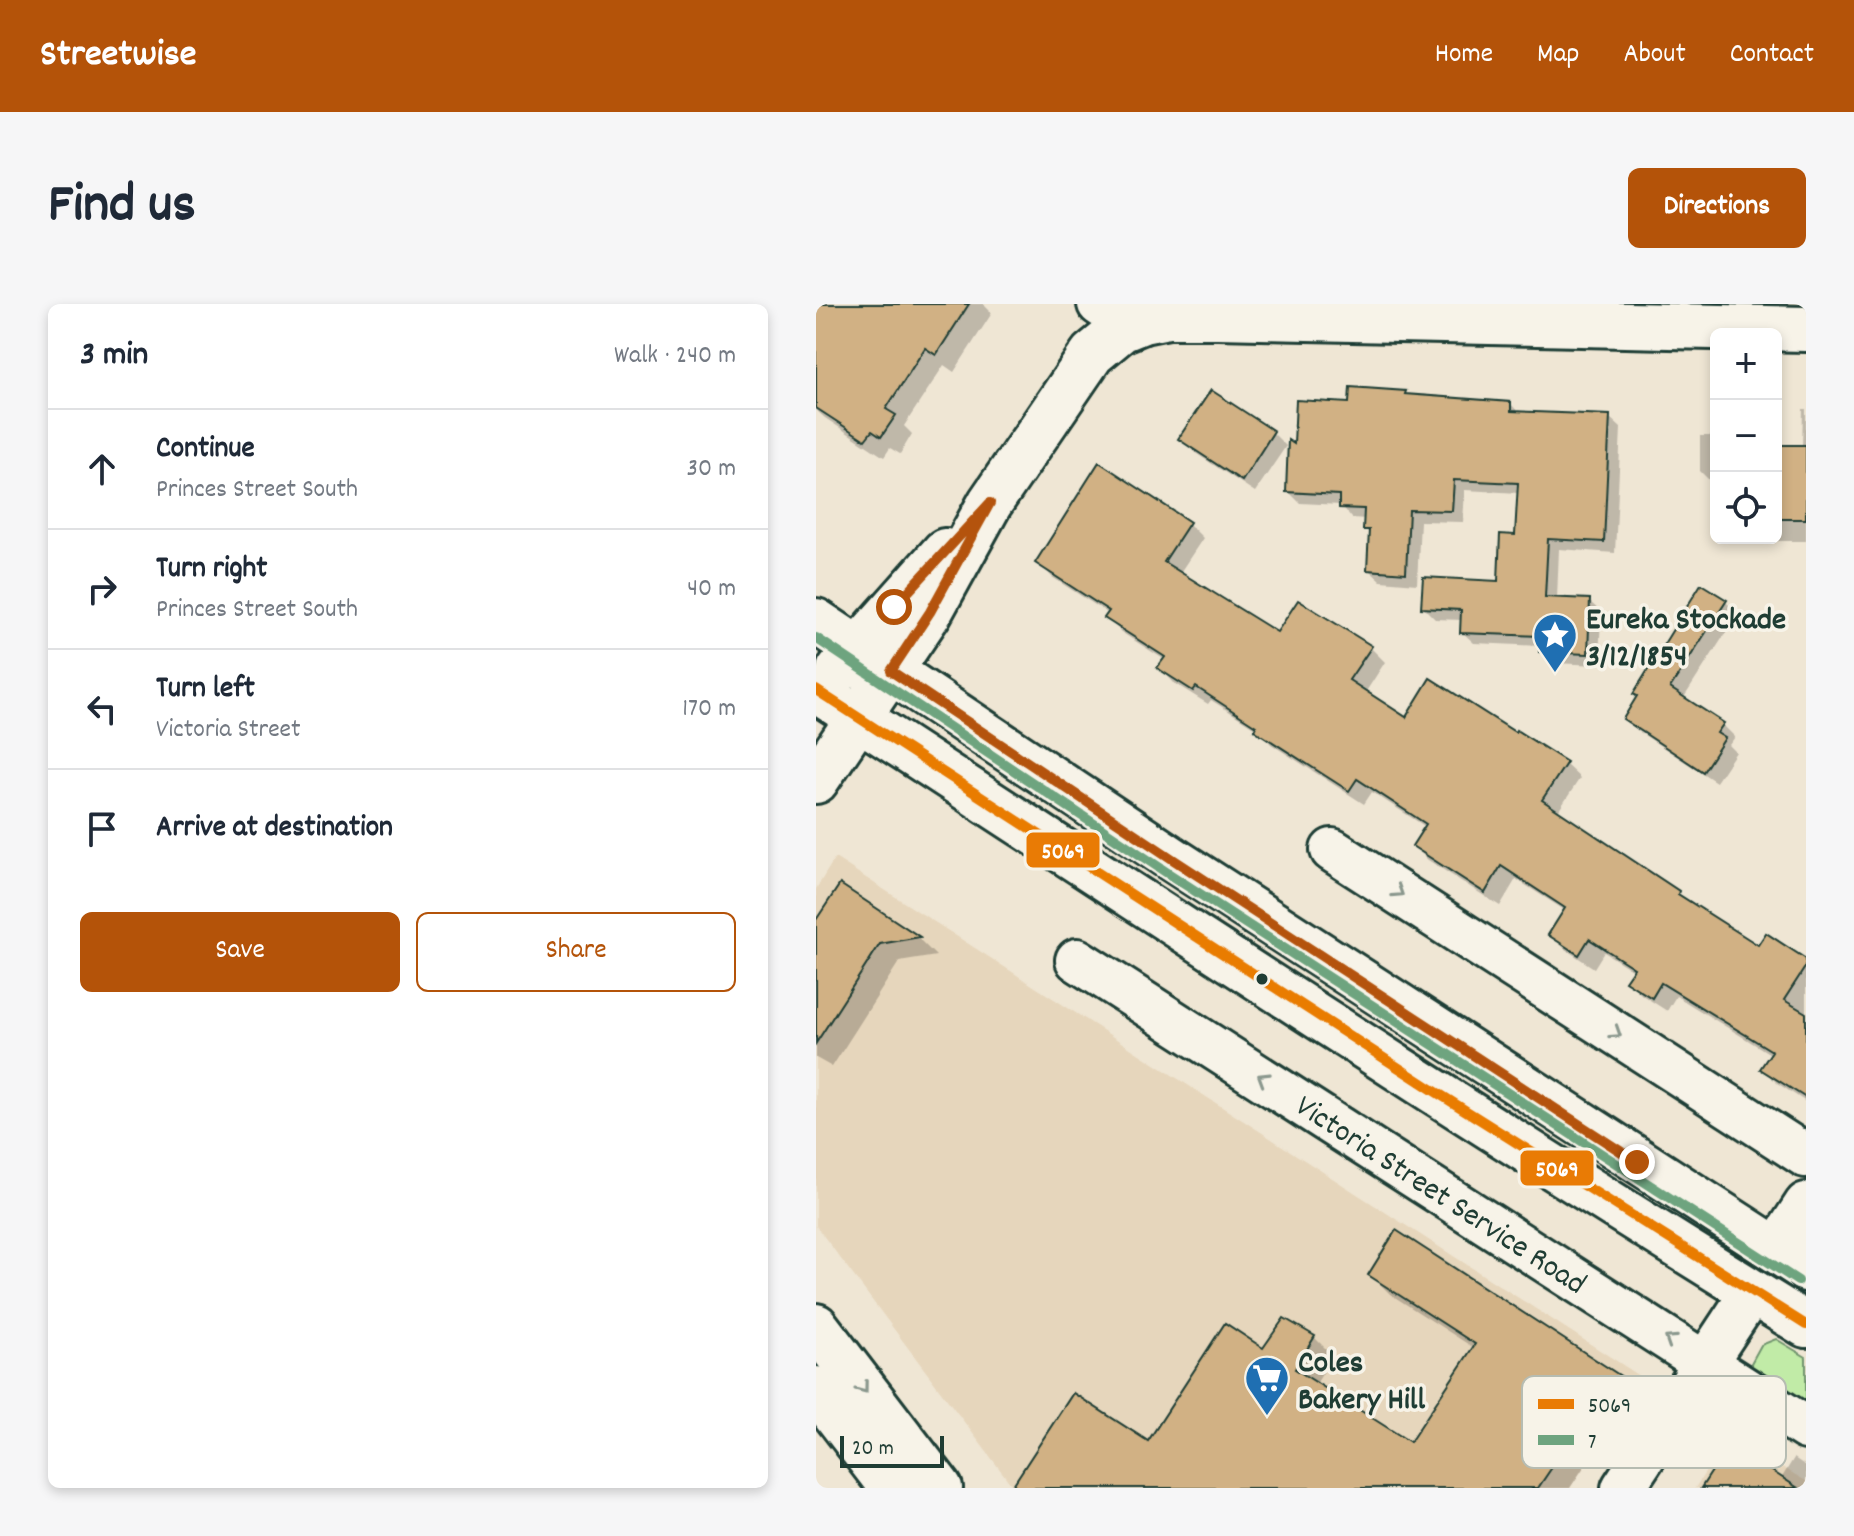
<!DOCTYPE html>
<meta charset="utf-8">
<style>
:root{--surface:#fff;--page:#f6f6f7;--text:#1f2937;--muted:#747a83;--line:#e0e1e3;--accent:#b45309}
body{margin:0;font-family:Dekko,sans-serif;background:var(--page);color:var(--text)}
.controls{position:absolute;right:24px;top:24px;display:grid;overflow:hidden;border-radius:12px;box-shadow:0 4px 12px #0003}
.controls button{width:72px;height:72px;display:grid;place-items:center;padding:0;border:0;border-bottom:2px solid var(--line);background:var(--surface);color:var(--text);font:40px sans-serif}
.scale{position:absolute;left:24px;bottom:20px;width:104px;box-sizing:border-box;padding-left:8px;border:4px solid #1f3d34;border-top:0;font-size:22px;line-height:28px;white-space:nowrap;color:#1f3d34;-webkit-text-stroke:6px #f7f3e8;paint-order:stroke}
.stop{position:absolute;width:24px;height:24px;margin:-18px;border:6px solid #b45309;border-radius:50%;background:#fff}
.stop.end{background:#b45309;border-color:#fff;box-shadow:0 2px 8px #0008}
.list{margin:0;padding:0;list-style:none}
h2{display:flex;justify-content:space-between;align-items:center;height:104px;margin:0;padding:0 32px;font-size:34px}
h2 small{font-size:26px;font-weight:400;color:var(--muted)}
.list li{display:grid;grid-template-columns:52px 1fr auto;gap:24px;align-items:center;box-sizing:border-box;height:120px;padding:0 32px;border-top:2px solid var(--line)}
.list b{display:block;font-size:30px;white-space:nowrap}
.list p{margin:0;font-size:26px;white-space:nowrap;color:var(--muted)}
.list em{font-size:26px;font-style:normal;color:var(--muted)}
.actions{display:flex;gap:16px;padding:24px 32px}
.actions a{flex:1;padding:18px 0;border:2px solid var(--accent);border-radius:12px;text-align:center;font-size:28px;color:var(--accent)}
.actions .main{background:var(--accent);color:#fff}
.icon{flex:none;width:44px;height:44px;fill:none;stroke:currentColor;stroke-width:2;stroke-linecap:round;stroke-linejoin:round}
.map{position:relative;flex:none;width:990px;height:1184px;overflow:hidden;border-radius:12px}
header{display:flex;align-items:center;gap:48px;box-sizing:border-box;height:112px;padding:0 40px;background:var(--accent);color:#fff}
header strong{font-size:38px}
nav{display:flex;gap:44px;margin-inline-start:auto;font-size:28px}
.intro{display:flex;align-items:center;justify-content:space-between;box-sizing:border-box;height:192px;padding:0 48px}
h1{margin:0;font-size:56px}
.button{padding:20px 36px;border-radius:12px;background:var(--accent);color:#fff;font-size:28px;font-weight:700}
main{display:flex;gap:48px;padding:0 48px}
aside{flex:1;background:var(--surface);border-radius:12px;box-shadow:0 4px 12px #0003}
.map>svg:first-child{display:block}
.built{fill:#e6d6bc}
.green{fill:#c1eba7;stroke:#70946e;stroke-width:2}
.shadow{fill:#0003}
.building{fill:#d1b184;stroke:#1f3d34;stroke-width:2}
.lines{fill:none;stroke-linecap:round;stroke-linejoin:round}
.street-casing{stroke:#1f3d34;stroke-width:48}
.secondary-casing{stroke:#1f3d34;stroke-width:50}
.street{stroke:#f7f3e8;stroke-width:42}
.secondary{stroke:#f7f3e8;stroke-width:44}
.bus-1-casing{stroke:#f7f3e8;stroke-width:16}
.bus-2-casing{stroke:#f7f3e8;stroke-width:16}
.bus-1{stroke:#e97b05;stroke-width:10}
.bus-2{stroke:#6ea47f;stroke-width:10}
.oneway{stroke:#8b988e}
.route{stroke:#b45309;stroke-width:10}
.bus-dot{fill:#1f3d34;stroke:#f7f3e8;stroke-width:3}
.labels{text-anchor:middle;stroke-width:7;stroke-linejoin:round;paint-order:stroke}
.poi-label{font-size:32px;font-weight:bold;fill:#1f3d34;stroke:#f7f3e8;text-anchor:start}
.street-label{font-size:32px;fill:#1f3d34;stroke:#f7f3e8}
.key{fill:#f7f3e8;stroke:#b6bcb2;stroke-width:2}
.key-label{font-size:22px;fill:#1f3d34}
.line-badge{stroke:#f7f3e8;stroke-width:3}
.badge-label{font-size:22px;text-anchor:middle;font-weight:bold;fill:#fff}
</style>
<header>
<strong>Streetwise</strong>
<nav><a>Home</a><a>Map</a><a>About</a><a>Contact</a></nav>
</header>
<div class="intro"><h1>Find us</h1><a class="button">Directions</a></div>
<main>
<aside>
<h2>3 min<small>Walk · 240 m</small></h2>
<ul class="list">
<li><svg class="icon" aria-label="ahead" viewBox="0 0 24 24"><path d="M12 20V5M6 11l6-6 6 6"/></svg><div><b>Continue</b><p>Princes Street South</p></div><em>30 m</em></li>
<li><svg class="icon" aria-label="right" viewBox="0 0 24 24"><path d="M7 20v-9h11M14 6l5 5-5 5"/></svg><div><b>Turn right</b><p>Princes Street South</p></div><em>40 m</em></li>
<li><svg class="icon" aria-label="left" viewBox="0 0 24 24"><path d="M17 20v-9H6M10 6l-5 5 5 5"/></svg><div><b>Turn left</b><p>Victoria Street</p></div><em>170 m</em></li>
<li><svg class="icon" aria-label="arrive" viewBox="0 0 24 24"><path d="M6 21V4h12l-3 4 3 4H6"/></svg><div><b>Arrive at destination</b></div></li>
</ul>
<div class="actions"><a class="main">Save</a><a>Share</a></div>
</aside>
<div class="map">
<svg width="990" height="1184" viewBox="0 0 990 1184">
<rect width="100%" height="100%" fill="#efe6d4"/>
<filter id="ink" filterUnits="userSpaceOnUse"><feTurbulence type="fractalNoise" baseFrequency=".0125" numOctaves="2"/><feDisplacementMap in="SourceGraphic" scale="16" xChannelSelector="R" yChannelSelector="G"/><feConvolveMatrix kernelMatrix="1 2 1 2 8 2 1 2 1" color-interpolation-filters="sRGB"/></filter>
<g filter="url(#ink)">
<g class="built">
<path d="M 19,554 L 827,1074 L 754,1184 L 198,1184 L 0,922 L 0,585 Z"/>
<path d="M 913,1132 L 990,1177 L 990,1184 L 879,1184 Z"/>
</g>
<path class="green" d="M 960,1035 L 990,1053 L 990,1102 L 936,1067 L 934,1061 L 945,1041 Z"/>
<g class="shadow">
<path d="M 6,0 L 167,0 L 176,9 L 138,68 L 128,61 L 88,122 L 96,130 L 84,150 L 74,144 L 68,153 L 9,114 L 0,106 L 0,10 Z"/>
<path d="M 589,89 L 593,93 L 695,100 L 704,110 L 793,113 L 805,124 L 799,249 L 743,245 L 741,295 L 773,297 L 785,308 L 783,361 L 737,359 L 725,347 L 725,342 L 658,339 L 646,328 L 647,316 L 619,315 L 607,303 L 684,280 L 701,233 L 703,189 L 649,186 L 647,218 L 604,217 L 601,280 L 565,277 L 553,266 L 555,231 L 549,225 L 550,215 L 536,214 L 525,201 L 484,199 L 472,187 L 480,144 L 535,101 Z"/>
<path d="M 987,105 L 990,105 L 990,237 L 941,237 L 938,234 L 960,234 L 960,143 L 986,143 Z"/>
<path d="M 457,129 L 470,142 L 439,188 L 378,148 L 365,135 Z"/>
<path d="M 884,132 L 900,132 L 900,183 L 884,167 Z"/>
<path d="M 372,219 L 387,234 L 363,270 L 462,331 L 554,343 L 569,358 L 549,389 L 590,416 L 749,460 L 764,474 L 741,509 L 943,644 L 990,657 L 990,798 L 961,779 L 947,765 L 956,751 L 860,692 L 851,707 L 826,691 L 812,677 L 818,667 L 788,648 L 778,664 L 749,645 L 735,630 L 750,607 L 700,575 L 684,602 L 612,556 L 598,542 L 610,523 L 556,488 L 548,500 L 455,440 L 441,425 L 395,396 L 392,400 L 358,379 L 344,364 L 349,356 L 305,328 L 291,314 L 293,310 L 236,273 L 222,258 Z"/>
<path d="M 885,283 L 910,298 L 922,310 L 867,395 L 906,420 L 919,433 L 913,441 L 920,448 L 900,478 L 822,427 L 809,415 Z"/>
<path d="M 24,583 L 102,634 L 120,652 L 83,658 L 16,763 L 0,754 L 0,620 Z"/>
<path d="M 581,929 L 816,1082 L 835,1101 L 803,1148 L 786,1136 L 754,1184 L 201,1184 L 333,1140 L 447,1046 L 498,1033 L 517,1052 L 500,1080 L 594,1141 L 658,1044 L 574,990 L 555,971 Z"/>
<path d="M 978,1154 L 990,1162 L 990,1184 L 888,1184 L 965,1175 Z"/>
</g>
<g class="building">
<path d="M 0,0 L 153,0 L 120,51 L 109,44 L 70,105 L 80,111 L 65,133 L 56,127 L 49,136 L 0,104 Z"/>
<path d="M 534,83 L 590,87 L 589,90 L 695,98 L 695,107 L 794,111 L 788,238 L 732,235 L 729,293 L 774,295 L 772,350 L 723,348 L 724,332 L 644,329 L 645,306 L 605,304 L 607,273 L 682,277 L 684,230 L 699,231 L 702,179 L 638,176 L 636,207 L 593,206 L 590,269 L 551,266 L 553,226 L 547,226 L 548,205 L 523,204 L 523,191 L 470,188 L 472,136 L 478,140 L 480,96 L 533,99 Z"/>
<path d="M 395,86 L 458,127 L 426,177 L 362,135 Z"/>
<rect x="960" y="141" width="30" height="74"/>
<path d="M 283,158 L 374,218 L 348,258 L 461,328 L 482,296 L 556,342 L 533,376 L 590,413 L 614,374 L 699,428 L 700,426 L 751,458 L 726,496 L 863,587 L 862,590 L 942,641 L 950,629 L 990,655 L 990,662 L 968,696 L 990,709 L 990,794 L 944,765 L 956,747 L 845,679 L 836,694 L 809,677 L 818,664 L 773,635 L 763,651 L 732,631 L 749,604 L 685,562 L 669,589 L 596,542 L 610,520 L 541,475 L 533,487 L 438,426 L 440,422 L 380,383 L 377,387 L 341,364 L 349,353 L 288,314 L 293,307 L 219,259 Z"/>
<path d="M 885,280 L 911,296 L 854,384 L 908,419 L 901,429 L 909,434 L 887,468 L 807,415 L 821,392 L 817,390 Z"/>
<path d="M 24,580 L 104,633 L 64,640 L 0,739 L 0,616 Z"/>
<path d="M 580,926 L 817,1080 L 784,1130 L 766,1119 L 722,1184 L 195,1184 L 257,1089 L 332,1137 L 409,1019 L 447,1044 L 468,1014 L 499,1032 L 479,1065 L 594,1138 L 659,1040 L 552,971 Z"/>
<path d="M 916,1141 L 982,1184 L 885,1184 L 909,1147 L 911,1148 Z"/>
</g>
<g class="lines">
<g class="street-casing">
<g id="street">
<path d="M 283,0 L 314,21"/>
<path d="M 516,546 L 990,852"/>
<path d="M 261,656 L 990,1124"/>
<path d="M 960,946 L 990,900"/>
<path d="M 807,1184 L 936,988"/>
</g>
</g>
<g class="secondary-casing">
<g id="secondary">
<path d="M 0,317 L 358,556 L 990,965"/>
<path d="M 23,366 L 129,247"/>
<path d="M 0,386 C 329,600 656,816 990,1021"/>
<path d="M 0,477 L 114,308 L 174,199 L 276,50 L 305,26 L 327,17 L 352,12 L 402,12 L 990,25"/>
<path d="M 0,1022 L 124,1184"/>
<path d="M 0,1085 L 76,1184"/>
</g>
</g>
<use href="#street" class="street"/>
<use href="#secondary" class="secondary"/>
<g class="bus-1-casing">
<path id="bus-1" d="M 0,386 L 617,786 L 990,1021"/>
</g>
<g class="bus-2-casing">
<path id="bus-2" d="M 0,334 L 350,568 L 982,977"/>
</g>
<use href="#bus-1" class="bus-1"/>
<use href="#bus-2" class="bus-2"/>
</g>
<defs><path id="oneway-chevron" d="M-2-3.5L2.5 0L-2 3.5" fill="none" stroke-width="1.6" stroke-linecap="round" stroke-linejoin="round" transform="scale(2)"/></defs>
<g class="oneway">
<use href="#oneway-chevron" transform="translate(582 588) rotate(33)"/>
<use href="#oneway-chevron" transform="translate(800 729) rotate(33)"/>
<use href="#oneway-chevron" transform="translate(447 774) rotate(-148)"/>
<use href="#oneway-chevron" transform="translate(854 1036) rotate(-147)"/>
<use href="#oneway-chevron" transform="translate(47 1084) rotate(53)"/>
</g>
</g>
<g class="lines" filter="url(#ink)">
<path class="route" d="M 78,303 L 174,199 L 114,308 L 75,367 L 358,556 L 821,858"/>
</g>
<defs>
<g id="sight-pin" transform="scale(2.3)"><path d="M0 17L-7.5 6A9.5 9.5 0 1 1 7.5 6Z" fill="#1f6fb2" stroke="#f7f3e8"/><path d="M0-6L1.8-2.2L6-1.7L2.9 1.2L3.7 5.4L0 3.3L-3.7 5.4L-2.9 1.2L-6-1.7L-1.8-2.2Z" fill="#fff"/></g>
<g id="supermarket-pin" transform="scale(2.3)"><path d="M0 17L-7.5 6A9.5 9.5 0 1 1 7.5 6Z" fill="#1f6fb2" stroke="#f7f3e8"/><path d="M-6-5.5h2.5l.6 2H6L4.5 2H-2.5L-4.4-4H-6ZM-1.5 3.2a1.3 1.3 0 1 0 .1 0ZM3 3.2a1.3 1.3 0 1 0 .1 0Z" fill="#fff"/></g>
</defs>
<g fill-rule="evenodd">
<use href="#sight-pin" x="739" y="331"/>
<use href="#supermarket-pin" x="451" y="1074"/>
</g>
<circle class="bus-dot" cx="446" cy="675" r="7"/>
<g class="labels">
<g class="poi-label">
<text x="770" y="324">Eureka Stockade<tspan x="770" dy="37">3/12/1854</tspan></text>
<text x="482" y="1067">Coles<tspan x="482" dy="37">Bakery Hill</tspan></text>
</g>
<g class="street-label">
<text transform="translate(626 889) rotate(33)" y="11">Victoria Street Service Road</text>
</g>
</g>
<rect x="706" y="1072" width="264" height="92" rx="12" class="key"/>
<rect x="722" y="1095" width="36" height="10" fill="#e97b05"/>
<rect x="722" y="1131" width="36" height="10" fill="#6ea47f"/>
<g class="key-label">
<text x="772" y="1108">5069</text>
<text x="772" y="1144">7</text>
</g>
<g class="line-badge">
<rect x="209" y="527" width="76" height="38" rx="8" fill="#e97b05"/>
<rect x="703" y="845" width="76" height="38" rx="8" fill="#e97b05"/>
</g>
<g class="badge-label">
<text x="247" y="554">5069</text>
<text x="741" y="872">5069</text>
</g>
</svg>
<div class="controls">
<button>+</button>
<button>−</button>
<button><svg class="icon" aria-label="locate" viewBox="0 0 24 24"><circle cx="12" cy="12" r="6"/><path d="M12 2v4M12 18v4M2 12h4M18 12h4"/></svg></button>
</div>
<div class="scale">20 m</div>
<div class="stop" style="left:78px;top:303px"></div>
<div class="stop end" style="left:821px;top:858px"></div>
</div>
</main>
